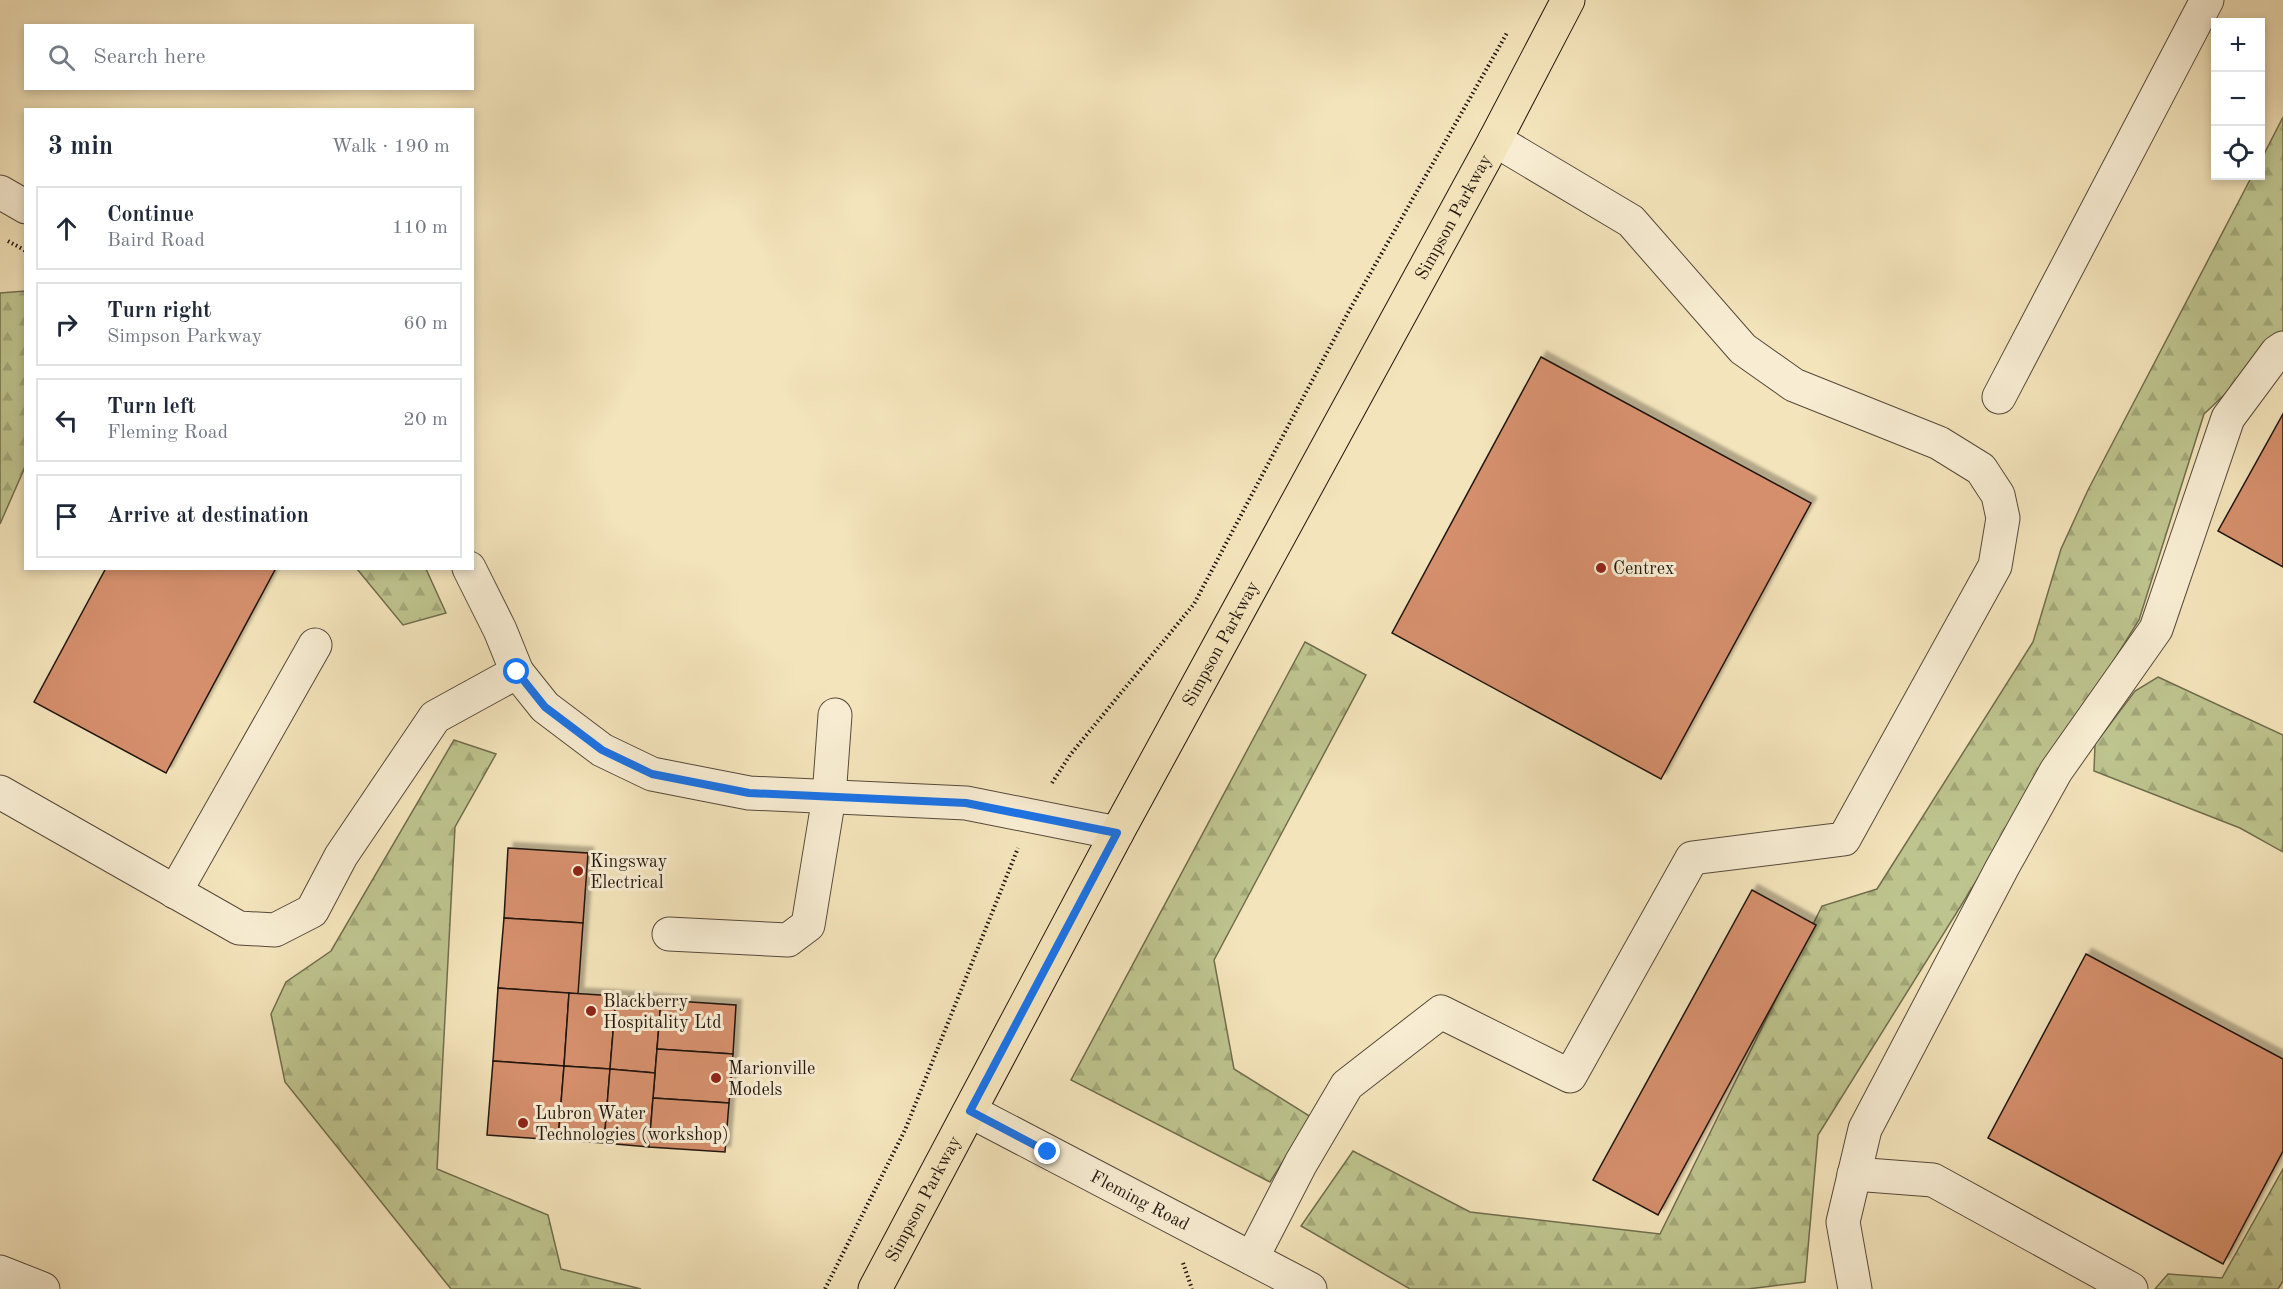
<!DOCTYPE html>
<meta charset="utf-8">
<style>
:root{--surface:#fff;--page:#f2f2f3;--text:#1f2937;--muted:#747a83;--line:#e0e1e3}
body{margin:0;font-family:"Old Standard TT",serif;background:var(--page);color:var(--text)}
.controls{position:absolute;right:18px;top:18px;display:grid;overflow:hidden;border-radius:0px;box-shadow:0 3px 9px #0003}
.controls button{width:54px;height:54px;display:grid;place-items:center;padding:0;border:0;border-bottom:2px solid var(--line);background:var(--surface);color:var(--text);font:30px sans-serif}
.stop{position:absolute;width:18px;height:18px;margin:-14px;border:4px solid #1a73e8;border-radius:50%;background:#fff}
.stop.end{background:#1a73e8;border-color:#fff;box-shadow:0 2px 6px #0008}
.list{margin:0;padding:0;list-style:none}
h2{display:flex;justify-content:space-between;align-items:center;height:78px;margin:0;padding:0 24px;font-size:26px}
h2 small{font-size:20px;font-weight:400;color:var(--muted)}
.list li{display:grid;grid-template-columns:39px 1fr auto;gap:18px;align-items:center;box-sizing:border-box;height:84px;margin:0 12px 12px;padding:0 12px;border:2px solid var(--line);border-radius:0px}
.list b{display:block;font-size:22px;white-space:nowrap}
.list p{margin:0;font-size:20px;white-space:nowrap;color:var(--muted)}
.list em{font-size:20px;font-style:normal;color:var(--muted)}
.icon{flex:none;width:33px;height:33px;fill:none;stroke:currentColor;stroke-width:2;stroke-linecap:round;stroke-linejoin:round}
.map{position:relative;flex:none;width:2283px;height:1289px;overflow:hidden}
.search{position:absolute;background:var(--surface);box-shadow:0 3px 9px #0003;left:24px;top:24px;width:450px;height:66px;display:flex;align-items:center;gap:15px;box-sizing:border-box;padding:0 21px;border-radius:0px;color:var(--muted);font-size:22px}
.panel{position:absolute;background:var(--surface);box-shadow:0 3px 9px #0003;left:24px;top:108px;width:450px;height:462px;border-radius:0px}
.map>svg:first-child{display:block}
.forest{fill:url(#forest-firs);stroke:#706d4e;stroke-width:1.5}
.building{fill:#d58f6c;stroke:#21160f;stroke-width:1.5;filter:url(#shadow)}
.lines{fill:none;stroke-linecap:round;stroke-linejoin:round}
.minor-casing{stroke:#564a3a;stroke-width:35}
.major-casing{stroke:#21160f;stroke-width:35}
.path{stroke:#21160f;stroke-width:4;stroke-dasharray:1.5 3;stroke-linecap:butt}
.minor{stroke:#f8edd3;stroke-width:33}
.major{stroke:#f4e4bb;stroke-width:33}
.route{stroke:#1a73e8;stroke-width:8}
.poi-dot{fill:#8f2418;stroke:#f8edd3;stroke-width:2}
.labels{text-anchor:middle;stroke-width:6;stroke-linejoin:round;paint-order:stroke}
.street-label{font-size:18px;fill:#21160f;stroke:#f8edd3}
.poi-label{font-size:18px;fill:#21160f;stroke:#f8edd3;text-anchor:start}
</style>
<div class="map">
<svg width="2283" height="1289" viewBox="0 0 2283 1289">
<defs>
<pattern id="forest-firs" width="22" height="20" patternUnits="userSpaceOnUse" patternTransform="scale(1.5)"><rect width="22" height="20" fill="#bec48e"/><path d="M5 1l3.5 6h-7zM16 11l3.5 6h-7z" fill="#a3a879"/></pattern>
<filter id="shadow"><feDropShadow dx="5.5" dy="-5.5" stdDeviation="1.5" flood-color="#0004"/></filter>
</defs>
<rect width="100%" height="100%" fill="#f4e4bb"/>
<filter id="stains"><feTurbulence type="fractalNoise" baseFrequency=".00333" numOctaves="4"/><feColorMatrix values="0 0 0 0 .2 0 0 0 0 .09 0 0 0 0 .02 0 0 0 .5 -.17"/></filter>
<radialGradient id="worn" r=".72"><stop offset=".6" stop-color="#630" stop-opacity="0"/><stop offset="1" stop-color="#630" stop-opacity=".3"/></radialGradient>
<g class="forest">
<path d="M 2283,117 L 2283,340 L 2204,414 L 2139,620 L 1818,1135 L 1805,1282 L 1748,1289 L 1410,1289 L 1301,1226 L 1353,1151 L 1470,1212 L 1660,1234 L 1822,906 L 1877,889 L 2033,642 L 2061,549 L 2088,490 L 2252,176 L 2260,176 L 2261,160 Z"/>
<path d="M 25,291 L 25,467 L 0,524 L 0,293 Z"/>
<path d="M 357,569 L 426,569 L 446,613 L 403,625 Z"/>
<path d="M 1305,642 L 1366,675 L 1214,960 L 1234,1069 L 1311,1117 L 1270,1182 L 1071,1080 Z"/>
<path d="M 2158,677 L 2283,735 L 2283,852 L 2240,828 L 2094,771 L 2095,744 L 2135,691 Z"/>
<path d="M 454,740 L 496,754 L 455,827 L 437,1169 L 548,1215 L 561,1269 L 641,1289 L 451,1289 L 285,1082 L 271,1014 L 286,982 L 331,951 Z"/>
<path d="M 2283,1169 L 2283,1281 L 2278,1289 L 2155,1289 L 2168,1274 L 2222,1278 Z"/>
</g>
<g class="building">
<path d="M 1541,357 L 1811,503 L 1661,779 L 1392,633 Z"/>
<path d="M 2283,414 L 2283,567 L 2218,531 Z"/>
<path d="M 106,568 L 276,568 L 166,773 L 34,702 Z"/>
<path d="M 508,848 L 588,853 L 583,923 L 504,918 Z"/>
<path d="M 1752,890 L 1816,925 L 1658,1215 L 1593,1180 Z"/>
<path d="M 504,918 L 583,923 L 578,994 L 498,988 Z"/>
<path d="M 2086,954 L 2283,1059 L 2283,1151 L 2223,1264 L 1988,1138 Z"/>
<path d="M 498,988 L 569,993 L 564,1066 L 493,1061 Z"/>
<path d="M 569,993 L 616,996 L 610,1069 L 564,1066 Z"/>
<path d="M 616,996 L 661,1000 L 655,1073 L 610,1069 Z"/>
<path d="M 661,1000 L 736,1005 L 733,1054 L 657,1049 Z"/>
<path d="M 657,1049 L 733,1054 L 729,1103 L 653,1098 Z"/>
<path d="M 493,1061 L 564,1066 L 558,1140 L 487,1135 Z"/>
<path d="M 564,1066 L 610,1069 L 604,1143 L 558,1140 Z"/>
<path d="M 610,1069 L 655,1073 L 649,1147 L 604,1143 Z"/>
<path d="M 653,1098 L 729,1103 L 725,1152 L 649,1147 Z"/>
</g>
<g class="lines">
<g class="minor-casing">
<g id="minor">
<path d="M 0,192 L 26,207"/>
<path d="M 1999,397 L 2207,0"/>
<path d="M 469,568 L 500,630 L 517,672 L 545,707 L 602,750 L 652,774 L 749,793 L 966,803 L 1117,833"/>
<path d="M 0,792 L 239,928 L 275,930 L 312,911 L 341,856 L 435,717 L 517,672"/>
<path d="M 175,892 L 315,645"/>
<path d="M 669,934 L 788,940 L 808,925 L 829,797 L 835,715"/>
<path id="s1" d="M 970,1111 L 1310,1289"/>
<path d="M 1854,1174 L 1933,1180 L 2131,1289"/>
<path d="M 1252,1258 L 1301,1163 L 1347,1085 L 1441,1012 L 1570,1076 L 1692,858 L 1844,839 L 1995,566 L 2003,518 L 1998,495 L 1981,469 L 1939,443 L 1794,385 L 1743,349 L 1631,221 L 1495,140"/>
<path d="M 0,1272 L 43,1289"/>
<path d="M 1855,1289 L 1843,1222 L 1865,1129 L 2002,868 L 2056,771 L 2156,629 L 2228,418 L 2277,352 L 2283,348"/>
</g>
</g>
<g class="major-casing">
<g id="major">
<path id="s2" d="M 875,1289 L 1117,833 L 1495,140 L 1568,0"/>
</g>
</g>
<g class="path">
<path d="M 8,241 L 26,251"/>
<path d="M 1052,783 L 1070,755 L 1194,604 L 1350,309 L 1507,33"/>
<path d="M 1183,1263 L 1192,1289"/>
<path d="M 825,1289 L 905,1130 L 1018,848"/>
</g>
<use href="#minor" class="minor"/>
<use href="#major" class="major"/>
</g>
<g class="lines">
<path class="route" d="M 517,672 L 545,707 L 602,750 L 652,774 L 749,793 L 966,803 L 1117,833 L 970,1111 L 1048,1152"/>
</g>
<g class="poi-dot">
<circle cx="1601" cy="568" r="6"/>
<circle cx="578" cy="871" r="6"/>
<circle cx="591" cy="1011" r="6"/>
<circle cx="716" cy="1078" r="6"/>
<circle cx="523" cy="1123" r="6"/>
</g>
<g class="labels">
<g class="street-label">
<text dy="6" stroke="none"><textPath href="#s2" startOffset="1218">Simpson Parkway</textPath></text>
<text dy="6" stroke="none"><textPath href="#s2" startOffset="732">Simpson Parkway</textPath></text>
<text dy="6" stroke="none"><textPath href="#s2" startOffset="102">Simpson Parkway</textPath></text>
<text dy="6" stroke="none"><textPath href="#s1" startOffset="192">Fleming Road</textPath></text>
</g>
<g class="poi-label">
<text x="1613" y="574">Centrex</text>
<text x="590" y="867">Kingsway<tspan x="590" dy="21">Electrical</tspan></text>
<text x="603" y="1007">Blackberry<tspan x="603" dy="21">Hospitality Ltd</tspan></text>
<text x="728" y="1074">Marionville<tspan x="728" dy="21">Models</tspan></text>
<text x="535" y="1119">Lubron Water<tspan x="535" dy="21">Technologies (workshop)</tspan></text>
</g>
</g>
<rect width="100%" height="100%" filter="url(#stains)"/>
<rect width="100%" height="100%" fill="url(#worn)"/>
</svg>
<div class="controls">
<button>+</button>
<button>−</button>
<button><svg class="icon" aria-label="locate" viewBox="0 0 24 24"><circle cx="12" cy="12" r="6"/><path d="M12 2v4M12 18v4M2 12h4M18 12h4"/></svg></button>
</div>
<div class="stop" style="left:517px;top:672px"></div>
<div class="stop end" style="left:1048px;top:1152px"></div>
<div class="search"><svg class="icon" aria-label="search" viewBox="0 0 24 24"><circle cx="10" cy="10" r="6"/><path d="M15 15l6 6"/></svg>Search here</div>
<section class="panel">
<h2>3 min<small>Walk · 190 m</small></h2>
<ul class="list">
<li><svg class="icon" aria-label="ahead" viewBox="0 0 24 24"><path d="M12 20V5M6 11l6-6 6 6"/></svg><div><b>Continue</b><p>Baird Road</p></div><em>110 m</em></li>
<li><svg class="icon" aria-label="right" viewBox="0 0 24 24"><path d="M7 20v-9h11M14 6l5 5-5 5"/></svg><div><b>Turn right</b><p>Simpson Parkway</p></div><em>60 m</em></li>
<li><svg class="icon" aria-label="left" viewBox="0 0 24 24"><path d="M17 20v-9H6M10 6l-5 5 5 5"/></svg><div><b>Turn left</b><p>Fleming Road</p></div><em>20 m</em></li>
<li><svg class="icon" aria-label="arrive" viewBox="0 0 24 24"><path d="M6 21V4h12l-3 4 3 4H6"/></svg><div><b>Arrive at destination</b></div></li>
</ul>
</section>
</div>
